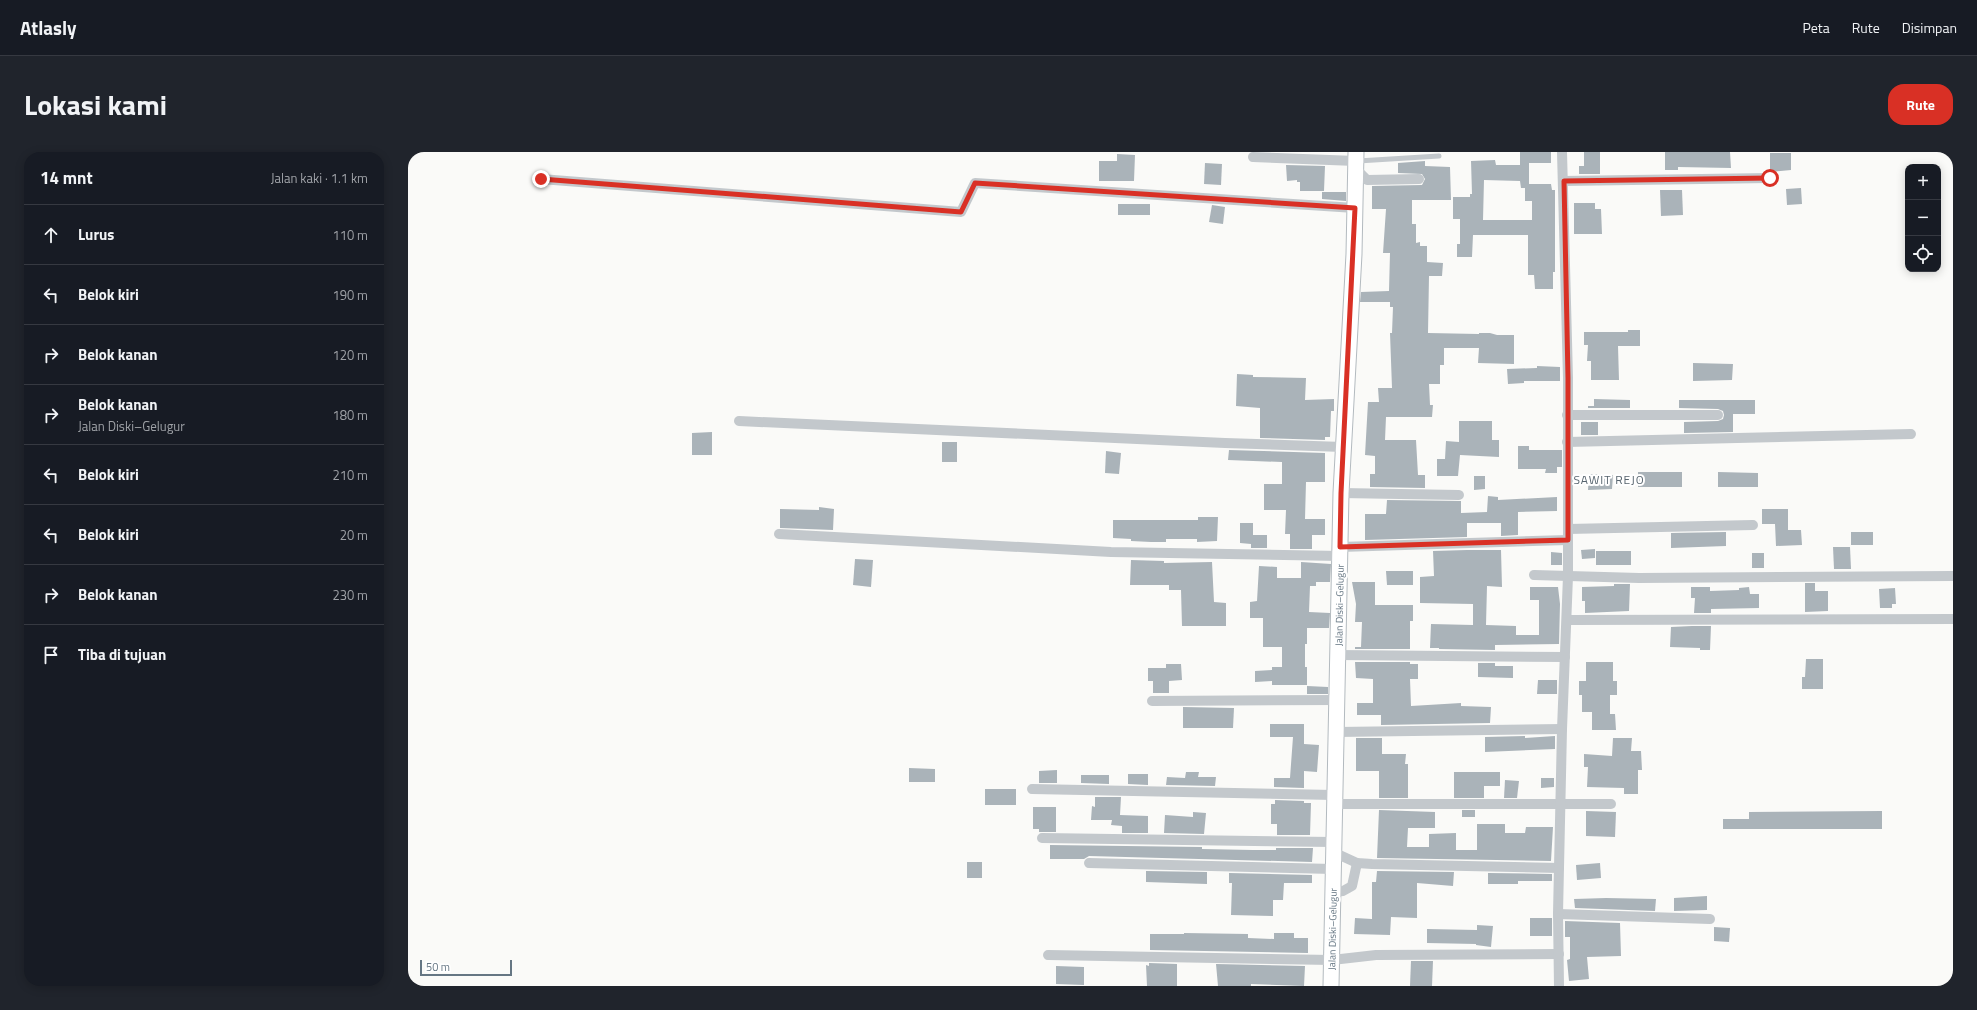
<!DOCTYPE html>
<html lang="id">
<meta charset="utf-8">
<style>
:root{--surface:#171b24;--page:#20242c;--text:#f1f3f6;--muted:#9ea1a6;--line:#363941;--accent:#d93025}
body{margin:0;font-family:"Titillium Web",sans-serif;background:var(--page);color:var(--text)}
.controls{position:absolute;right:12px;top:12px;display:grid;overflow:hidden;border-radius:8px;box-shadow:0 2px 10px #0003}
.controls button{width:36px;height:36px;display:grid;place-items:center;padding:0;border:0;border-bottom:1px solid var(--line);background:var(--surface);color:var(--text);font:20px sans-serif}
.scale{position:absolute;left:12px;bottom:10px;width:92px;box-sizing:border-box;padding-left:4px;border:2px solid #657683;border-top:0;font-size:11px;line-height:14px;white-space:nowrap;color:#657683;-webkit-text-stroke:3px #fff;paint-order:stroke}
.stop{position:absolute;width:12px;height:12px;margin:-9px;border:3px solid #d93025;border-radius:50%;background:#fff}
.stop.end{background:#d93025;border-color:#fff;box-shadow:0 1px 4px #0008}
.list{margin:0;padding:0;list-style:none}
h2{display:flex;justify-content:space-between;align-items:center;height:52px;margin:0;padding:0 16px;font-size:17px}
h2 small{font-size:13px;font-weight:400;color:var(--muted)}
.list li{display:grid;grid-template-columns:26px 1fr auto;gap:12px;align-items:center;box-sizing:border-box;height:60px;padding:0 16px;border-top:1px solid var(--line)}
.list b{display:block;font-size:15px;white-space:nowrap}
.list p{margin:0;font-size:13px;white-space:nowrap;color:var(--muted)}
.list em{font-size:13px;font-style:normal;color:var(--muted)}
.icon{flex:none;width:22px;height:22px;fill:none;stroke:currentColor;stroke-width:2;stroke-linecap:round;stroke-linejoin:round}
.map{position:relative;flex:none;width:1545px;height:834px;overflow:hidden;border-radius:16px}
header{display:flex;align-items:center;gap:24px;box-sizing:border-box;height:56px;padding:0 20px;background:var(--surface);border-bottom:1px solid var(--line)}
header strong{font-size:19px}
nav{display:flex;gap:22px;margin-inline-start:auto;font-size:14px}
.intro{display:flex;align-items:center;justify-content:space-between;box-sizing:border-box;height:96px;padding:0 24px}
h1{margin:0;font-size:28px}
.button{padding:10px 18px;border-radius:16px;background:var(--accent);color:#fff;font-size:14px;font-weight:700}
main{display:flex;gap:24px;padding:0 24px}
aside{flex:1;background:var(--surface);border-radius:16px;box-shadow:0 2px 10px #0003}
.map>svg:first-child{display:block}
.building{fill:#aab3b9;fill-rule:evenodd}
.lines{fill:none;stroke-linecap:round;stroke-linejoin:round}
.secondary-casing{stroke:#b3babf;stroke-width:17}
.service{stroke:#c3c8cc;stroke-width:5}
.minor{stroke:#c3c8cc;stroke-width:10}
.secondary{stroke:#fff;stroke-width:15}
.route{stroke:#d93025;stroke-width:5}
.labels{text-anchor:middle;stroke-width:4;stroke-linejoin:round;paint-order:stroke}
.street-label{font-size:10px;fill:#657683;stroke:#fff}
.quarter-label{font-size:12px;letter-spacing:1px;fill:#57646e;stroke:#fff}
</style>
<header>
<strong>Atlasly</strong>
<nav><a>Peta</a><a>Rute</a><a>Disimpan</a></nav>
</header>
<div class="intro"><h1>Lokasi kami</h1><a class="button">Rute</a></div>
<main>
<aside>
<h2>14 mnt<small>Jalan kaki · 1.1 km</small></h2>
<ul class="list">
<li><svg class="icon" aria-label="ahead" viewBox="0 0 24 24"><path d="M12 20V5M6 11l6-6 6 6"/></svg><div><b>Lurus</b></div><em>110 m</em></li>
<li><svg class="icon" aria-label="left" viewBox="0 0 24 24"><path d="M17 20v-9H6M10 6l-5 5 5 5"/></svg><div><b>Belok kiri</b></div><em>190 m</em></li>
<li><svg class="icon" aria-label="right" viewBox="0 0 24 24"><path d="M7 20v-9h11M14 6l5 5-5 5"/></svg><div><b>Belok kanan</b></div><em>120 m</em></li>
<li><svg class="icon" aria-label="right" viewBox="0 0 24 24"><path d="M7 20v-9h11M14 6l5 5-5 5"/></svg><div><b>Belok kanan</b><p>Jalan Diski–Gelugur</p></div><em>180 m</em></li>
<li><svg class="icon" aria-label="left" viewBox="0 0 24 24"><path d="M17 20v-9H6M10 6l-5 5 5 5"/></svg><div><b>Belok kiri</b></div><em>210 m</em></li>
<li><svg class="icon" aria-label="left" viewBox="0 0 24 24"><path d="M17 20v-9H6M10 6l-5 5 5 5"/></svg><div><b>Belok kiri</b></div><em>20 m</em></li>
<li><svg class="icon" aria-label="right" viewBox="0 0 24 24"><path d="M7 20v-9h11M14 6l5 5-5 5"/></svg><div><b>Belok kanan</b></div><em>230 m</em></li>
<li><svg class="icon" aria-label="arrive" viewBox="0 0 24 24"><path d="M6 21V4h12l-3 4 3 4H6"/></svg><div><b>Tiba di tujuan</b></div></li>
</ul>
</aside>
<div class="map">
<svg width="1545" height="834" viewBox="0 0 1545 834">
<rect width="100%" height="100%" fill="#fafaf8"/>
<g class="building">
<path d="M 1112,0 L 1143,0 L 1143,11 L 1121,11 L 1121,32 L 1143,32 L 1144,38 L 1147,38 L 1147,120 L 1145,120 L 1145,137 L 1127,137 L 1126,123 L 1120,123 L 1120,83 L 1065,83 L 1064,105 L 1049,105 L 1049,92 L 1052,92 L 1052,67 L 1045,67 L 1045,45 L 1062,45 L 1062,42 L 1064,42 L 1063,9 L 1087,8 L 1088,13 L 1112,13 ZM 1076,28 L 1112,29 L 1113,36 L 1117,36 L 1117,49 L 1124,49 L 1124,68 L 1075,68 Z"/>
<path d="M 1176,0 L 1192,0 L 1192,22 L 1171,22 L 1171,14 L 1176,14 Z"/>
<path d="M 1257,0 L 1322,0 L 1323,16 L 1270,15 L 1270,18 L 1257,18 Z"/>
<path d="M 1362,1 L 1383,1 L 1383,18 L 1362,20 Z"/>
<path d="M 709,2 L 727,3 L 726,29 L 691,29 L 691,9 L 709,9 Z"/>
<path d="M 1017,9 L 1017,14 L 1042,15 L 1043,48 L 1004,48 L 1004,72 L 1008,72 L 1008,91 L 1012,90 L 1012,94 L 1019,94 L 1019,110 L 1035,111 L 1034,124 L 1021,124 L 1020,181 L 1071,182 L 1071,181 L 1082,181 L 1089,183 L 1106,183 L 1106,212 L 1070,211 L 1071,196 L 1036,196 L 1036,213 L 1032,213 L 1032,232 L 1021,232 L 1022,253 L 1025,253 L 1024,265 L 978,265 L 977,288 L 1008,288 L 1010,323 L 1017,323 L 1017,336 L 962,335 L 962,322 L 967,322 L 967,304 L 957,303 L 960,250 L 971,250 L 970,236 L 984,236 L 982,181 L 984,181 L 985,155 L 982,155 L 982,150 L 952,150 L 953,140 L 981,139 L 982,101 L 975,101 L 978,57 L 964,57 L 964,34 L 1014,33 L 1017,27 L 1014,22 L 990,21 L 990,11 Z"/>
<path d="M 797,11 L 814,12 L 813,33 L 796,32 Z"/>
<path d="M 878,13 L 917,14 L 916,39 L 892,39 L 892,30 L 889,30 L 889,28 L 879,29 Z"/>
<path d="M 1393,36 L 1394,52 L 1379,53 L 1378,37 Z"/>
<path d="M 1252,38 L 1274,38 L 1275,63 L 1253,64 Z"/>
<path d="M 914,40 L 938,40 L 938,49 L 914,47 Z"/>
<path d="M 1166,51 L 1187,51 L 1187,57 L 1193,57 L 1194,82 L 1166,82 Z"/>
<rect x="710" y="52" width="32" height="11"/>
<path d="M 804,53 L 817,55 L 815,72 L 801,70 Z"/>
<path d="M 1220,178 L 1232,178 L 1232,194 L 1210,194 L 1211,228 L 1183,228 L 1183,209 L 1179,209 L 1180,193 L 1176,193 L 1176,180 L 1220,180 Z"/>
<path d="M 1285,211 L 1325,212 L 1324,228 L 1285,229 Z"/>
<path d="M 1129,214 L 1152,215 L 1152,229 L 1116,229 L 1116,231 L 1100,232 L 1099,217 L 1129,216 Z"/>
<path d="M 829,222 L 845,223 L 845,225 L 898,226 L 897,248 L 926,247 L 926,259 L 923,259 L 922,285 L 917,285 L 917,288 L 852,286 L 852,256 L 828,254 Z"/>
<path d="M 1186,247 L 1222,248 L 1222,256 L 1180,256 L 1180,254 L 1186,254 Z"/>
<path d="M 1271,248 L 1347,248 L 1347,262 L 1325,262 L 1325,280 L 1276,281 L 1276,270 L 1310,269 L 1315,267 L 1316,263 L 1315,259 L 1310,257 L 1271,256 Z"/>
<path d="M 1051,269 L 1084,269 L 1084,288 L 1091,288 L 1091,305 L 1052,303 L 1050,324 L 1029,324 L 1029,307 L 1037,307 L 1038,289 L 1051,290 Z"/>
<rect x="1173" y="270" width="17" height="13"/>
<path d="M 304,280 L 304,303 L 284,303 L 284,281 Z"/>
<rect x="534" y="290" width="15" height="20"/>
<path d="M 1110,294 L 1121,294 L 1121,298 L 1154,298 L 1154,315 L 1149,315 L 1149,321 L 1137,321 L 1138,317 L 1110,317 Z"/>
<path d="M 821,298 L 917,301 L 917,330 L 898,330 L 897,367 L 917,367 L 917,383 L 904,383 L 904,397 L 882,397 L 882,382 L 877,382 L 878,358 L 856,358 L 856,332 L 874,332 L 874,310 L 820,308 Z"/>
<path d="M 698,299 L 713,301 L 711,322 L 697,321 Z"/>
<rect x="1230" y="320" width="44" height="15"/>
<path d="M 1310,320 L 1350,321 L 1350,335 L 1310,335 Z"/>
<path d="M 1181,322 L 1205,323 L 1204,337 L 1180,338 Z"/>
<path d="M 1066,324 L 1077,324 L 1077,337 L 1066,338 Z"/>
<path d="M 1080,344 L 1090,345 L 1090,348 L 1149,345 L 1149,359 L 1110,360 L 1110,383 L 1093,384 L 1093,371 L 1059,371 L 1059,385 L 957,388 L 957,362 L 978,362 L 979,348 L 1053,349 L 1053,361 L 1079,360 Z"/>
<path d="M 411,355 L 426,357 L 425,378 L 372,376 L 372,357 L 411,358 Z"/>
<path d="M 1354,357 L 1380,357 L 1380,378 L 1393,378 L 1394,393 L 1368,394 L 1367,372 L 1354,372 Z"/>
<path d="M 790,365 L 810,365 L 809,389 L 789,390 L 789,387 L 758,387 L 758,390 L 743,390 L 723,389 L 723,387 L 705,386 L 705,368 L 790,368 Z"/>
<path d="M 832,371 L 845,371 L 845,383 L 859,383 L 859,396 L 843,396 L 843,392 L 832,391 Z"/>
<path d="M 1318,380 L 1318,394 L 1263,396 L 1263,381 Z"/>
<rect x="1443" y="380" width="22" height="13"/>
<path d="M 1425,395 L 1442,395 L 1443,417 L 1426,417 Z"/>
<path d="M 1187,397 L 1187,406 L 1174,407 L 1173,398 Z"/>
<path d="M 1059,398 L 1093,398 L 1094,435 L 1079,434 L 1078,473 L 1108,474 L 1108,483 L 1131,483 L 1131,448 L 1122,448 L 1122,435 L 1150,435 L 1152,452 L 1151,492 L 1087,493 L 1087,498 L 1031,497 L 1031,496 L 1022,496 L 1023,472 L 1065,473 L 1065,452 L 1012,451 L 1012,425 L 1026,424 L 1025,399 Z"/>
<rect x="1188" y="399" width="35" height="14"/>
<path d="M 1143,400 L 1154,401 L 1154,413 L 1143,413 Z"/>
<rect x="1344" y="401" width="12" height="15"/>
<path d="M 447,407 L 465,408 L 463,435 L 445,433 Z"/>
<path d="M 723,408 L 756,409 L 756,411 L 804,410 L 806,450 L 818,451 L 818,474 L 774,474 L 773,438 L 761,438 L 761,433 L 722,433 Z"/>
<path d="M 893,410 L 923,412 L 922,430 L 908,430 L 908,434 L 902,434 L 901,460 L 922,461 L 921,476 L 899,476 L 899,492 L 897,492 L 897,515 L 899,515 L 899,533 L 864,533 L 864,529 L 847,530 L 847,519 L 864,518 L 864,515 L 874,515 L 874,495 L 855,495 L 855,466 L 842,466 L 842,450 L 849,449 L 851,414 L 869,415 L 869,426 L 893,426 Z"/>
<path d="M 978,419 L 1005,419 L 1005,433 L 979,433 Z"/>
<path d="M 944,430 L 967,430 L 967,453 L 1005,453 L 1005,469 L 1002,469 L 1002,497 L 947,497 L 947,495 L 953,495 L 954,470 L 947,470 L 948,452 Z"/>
<path d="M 1397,431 L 1407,431 L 1407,439 L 1420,439 L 1420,459 L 1397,460 Z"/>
<path d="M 1206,432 L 1222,432 L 1221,459 L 1177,461 L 1177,449 L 1174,449 L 1174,435 L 1206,434 Z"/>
<path d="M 1283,435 L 1302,435 L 1302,439 L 1331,438 L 1331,436 L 1341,435 L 1342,442 L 1351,442 L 1351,456 L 1303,457 L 1303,461 L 1286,461 L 1287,446 L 1283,446 Z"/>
<path d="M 1487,436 L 1488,452 L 1484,452 L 1484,456 L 1472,456 L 1471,437 Z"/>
<path d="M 1284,474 L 1303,474 L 1302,498 L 1292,498 L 1292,496 L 1262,495 L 1263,475 Z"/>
<path d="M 1398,507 L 1415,507 L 1415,537 L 1394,537 L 1394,525 L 1397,525 Z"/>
<path d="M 947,510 L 1002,510 L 1002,512 L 1010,512 L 1010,527 L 1002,527 L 1003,554 L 1053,551 L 1053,554 L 1083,555 L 1082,571 L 973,573 L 973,563 L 949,563 L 949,551 L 965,551 L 965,527 L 948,526 Z"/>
<path d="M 1178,510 L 1205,510 L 1205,529 L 1209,529 L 1209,543 L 1202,543 L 1202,562 L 1207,562 L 1208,578 L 1184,578 L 1184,560 L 1174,560 L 1174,543 L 1171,543 L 1171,529 L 1178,529 Z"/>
<path d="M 1070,511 L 1087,511 L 1087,514 L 1105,514 L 1105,526 L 1070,525 Z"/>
<path d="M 758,512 L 773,512 L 774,528 L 761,529 L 761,541 L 745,541 L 745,529 L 740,529 L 740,516 L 758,516 Z"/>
<path d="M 1130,528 L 1149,528 L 1149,542 L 1129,542 Z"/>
<path d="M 899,534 L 920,535 L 920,542 L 899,542 Z"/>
<path d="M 775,555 L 826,556 L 825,576 L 775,576 Z"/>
<path d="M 862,572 L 896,572 L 896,592 L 911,593 L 909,620 L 896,619 L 896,636 L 866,635 L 866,626 L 882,626 L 885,585 L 862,585 Z"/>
<path d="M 1117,584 L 1117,586 L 1147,584 L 1147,597 L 1077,600 L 1077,585 Z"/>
<path d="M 948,586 L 974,586 L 974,602 L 998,602 L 997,612 L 1000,612 L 1000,646 L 971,646 L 971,619 L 948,619 Z"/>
<path d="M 1205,586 L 1224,586 L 1223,599 L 1233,599 L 1234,618 L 1230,618 L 1230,642 L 1216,642 L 1216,636 L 1179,635 L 1180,615 L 1176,615 L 1176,602 L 1204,604 Z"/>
<path d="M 501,616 L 527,617 L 527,630 L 501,630 Z"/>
<path d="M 649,618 L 649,631 L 631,631 L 631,619 Z"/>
<path d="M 778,620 L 791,620 L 790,625 L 808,625 L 807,634 L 758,633 L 759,625 L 777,626 Z"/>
<path d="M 1046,620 L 1092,620 L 1092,634 L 1076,634 L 1076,646 L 1046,646 Z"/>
<path d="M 720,622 L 740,622 L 740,633 L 720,632 Z"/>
<path d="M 673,623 L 701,623 L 701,632 L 673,631 Z"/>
<path d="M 1133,626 L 1146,626 L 1146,635 L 1133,636 Z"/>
<path d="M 1097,628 L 1111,629 L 1109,646 L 1096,646 Z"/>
<rect x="577" y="637" width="31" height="16"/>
<path d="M 687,645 L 713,645 L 712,663 L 740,664 L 740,681 L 714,681 L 714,674 L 703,673 L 704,668 L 683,668 L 684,654 L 687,655 Z"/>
<path d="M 867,648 L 896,649 L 896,651 L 903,651 L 902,683 L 869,683 L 869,672 L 863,672 L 863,652 L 867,652 Z"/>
<path d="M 625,655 L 648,655 L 648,680 L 631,680 L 631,677 L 625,677 Z"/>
<path d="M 971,658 L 1027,660 L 1027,676 L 1000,676 L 999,695 L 1021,695 L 1021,682 L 1048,681 L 1048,698 L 1069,698 L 1069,672 L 1097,672 L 1097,681 L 1117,681 L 1118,675 L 1145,675 L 1143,709 L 969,706 Z"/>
<rect x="1054" y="658" width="13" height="7"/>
<path d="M 1178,659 L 1208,660 L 1207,685 L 1178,684 Z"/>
<path d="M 1474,659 L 1474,677 L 1315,677 L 1315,667 L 1341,667 L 1341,660 Z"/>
<path d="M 785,660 L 798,661 L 796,682 L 756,681 L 757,663 L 785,665 Z"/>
<path d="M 642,693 L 794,695 L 794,697 L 845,698 L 868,698 L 868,696 L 905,696 L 904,710 L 681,704 L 676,707 L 642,707 Z"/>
<rect x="559" y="710" width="15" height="16"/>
<path d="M 1192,711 L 1193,726 L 1169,728 L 1168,713 Z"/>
<path d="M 738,719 L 799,720 L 799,732 L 738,730 Z"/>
<path d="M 969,719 L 1046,720 L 1045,734 L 1009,731 L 1009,766 L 983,765 L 982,783 L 946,782 L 947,766 L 964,767 L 964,730 L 968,730 Z"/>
<path d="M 821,721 L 904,723 L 904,731 L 876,731 L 875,748 L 865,748 L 865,764 L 823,763 L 824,731 L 821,731 Z"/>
<path d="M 1080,721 L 1144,722 L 1144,729 L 1110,729 L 1110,732 L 1080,732 Z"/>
<path d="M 1299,744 L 1299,758 L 1266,759 L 1266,746 Z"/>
<path d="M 1198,746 L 1248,747 L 1247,759 L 1167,756 L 1166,747 Z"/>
<rect x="1122" y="766" width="22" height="18"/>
<path d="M 1157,769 L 1212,771 L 1213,804 L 1179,805 L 1181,827 L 1161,829 L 1159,808 L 1162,807 L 1162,785 L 1157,785 Z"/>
<path d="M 1069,773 L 1085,774 L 1083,795 L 1068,793 L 1068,792 L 1019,791 L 1019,777 L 1069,778 Z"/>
<path d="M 1306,775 L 1322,776 L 1321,790 L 1306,789 Z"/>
<path d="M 776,781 L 840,782 L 840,786 L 866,787 L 866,781 L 886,781 L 886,786 L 900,786 L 900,801 L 742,798 L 742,782 L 776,782 Z"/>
<path d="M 1003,809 L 1025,809 L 1024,834 L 1002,834 Z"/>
<path d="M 741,811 L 769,812 L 769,834 L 739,834 L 738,813 L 741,814 Z"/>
<path d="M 808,812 L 897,814 L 896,834 L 843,832 L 843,834 L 810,834 Z"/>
<path d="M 648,814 L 676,815 L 676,833 L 648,832 Z"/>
</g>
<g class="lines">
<g class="secondary-casing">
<path id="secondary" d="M 923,834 L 933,341 L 946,102 L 948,0"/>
</g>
<path class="service" d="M 950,9 L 1031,4"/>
<g class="minor">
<path d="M 845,5 L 948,9"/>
<path d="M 948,17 L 959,28 L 1011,27"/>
<path d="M 133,27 L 553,60 L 567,31 L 947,56"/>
<path d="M 1155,29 L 1362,26"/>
<path d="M 1159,263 L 1310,263"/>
<path d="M 331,269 L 817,291 L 935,295"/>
<path d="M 1159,290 L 1503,282"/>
<path d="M 933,341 L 1051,343"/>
<path d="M 1160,377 L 1345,373"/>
<path d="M 371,382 L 703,400 L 932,404"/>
<path d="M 932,395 L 1160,388"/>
<path d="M 1126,423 L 1231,426 L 1545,424"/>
<path d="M 1160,468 L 1545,467"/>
<path d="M 930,503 L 1157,505"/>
<path d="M 744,549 L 929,548"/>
<path d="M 929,580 L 1154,577"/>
<path d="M 624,637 L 926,643"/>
<path d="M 926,652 L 1203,652"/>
<path d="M 634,686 L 925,690"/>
<path d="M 925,700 L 949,711 L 964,712 L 1151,716"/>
<path d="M 681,711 L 925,717"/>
<path d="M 925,740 L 935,739 L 944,734 L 949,711"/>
<path d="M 1150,762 L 1302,767"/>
<path d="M 640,803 L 924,808 L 968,803 L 1151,802"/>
<path d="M 1151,834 L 1150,762 L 1154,577 L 1160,424 L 1160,226 L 1154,0"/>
</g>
<use href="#secondary" class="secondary"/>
</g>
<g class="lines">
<path class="route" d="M 133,27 L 553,60 L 567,31 L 947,56 L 933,341 L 932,395 L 1160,388 L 1160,226 L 1156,29 L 1362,26"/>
</g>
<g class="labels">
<g class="street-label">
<text transform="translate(931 453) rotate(-89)" y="4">Jalan Diski–Gelugur</text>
<text transform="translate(924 777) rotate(-89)" y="4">Jalan Diski–Gelugur</text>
</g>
<g class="quarter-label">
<text x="1201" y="332">SAWIT REJO</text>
</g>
</g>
</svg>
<div class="controls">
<button>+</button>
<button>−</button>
<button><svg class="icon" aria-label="locate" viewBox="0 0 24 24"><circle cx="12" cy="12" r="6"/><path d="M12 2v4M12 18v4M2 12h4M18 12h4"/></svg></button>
</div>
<div class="scale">50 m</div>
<div class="stop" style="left:1362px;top:26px"></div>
<div class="stop end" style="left:133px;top:27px"></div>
</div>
</main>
